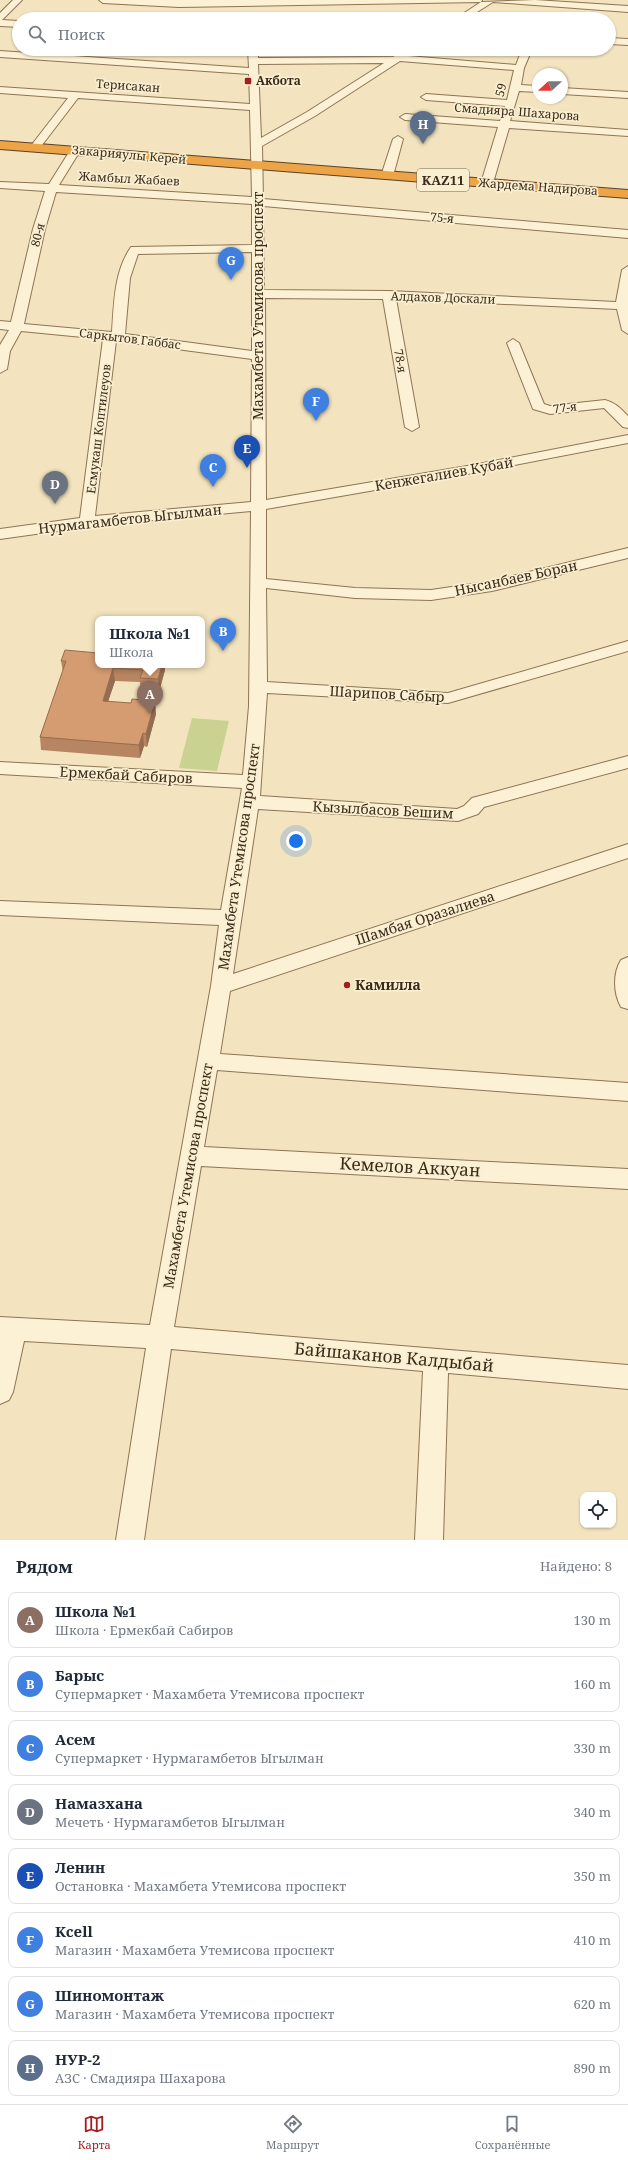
<!DOCTYPE html>
<html lang="ru">
<meta charset="utf-8">
<style>
:root{--surface:#fff;--page:#f2f2f3;--text:#1f2937;--muted:#747a83;--line:#e0e1e3;--accent:#a41e1e}
body{margin:0;font-family:"Noto Serif",serif;background:var(--page);color:var(--text)}
.controls{position:absolute;right:12px;bottom:12px;display:grid;overflow:hidden;border-radius:8px;box-shadow:0 1px 3px #0004}
.controls button{width:36px;height:36px;display:grid;place-items:center;padding:0;border:0;border-bottom:1px solid var(--line);background:var(--surface);color:var(--text);font:20px sans-serif}
.compass{position:absolute;left:532px;top:68px;width:36px;height:36px;border-radius:50%;background:var(--surface);box-shadow:0 1px 3px #0004;rotate:249deg}
.you{position:absolute;left:296px;top:841px;width:14px;height:14px;margin:-10px;border:3px solid #fff;border-radius:50%;background:#1a73e8;box-shadow:0 0 0 6px #1a73e833}
.badge{display:grid;place-items:center;width:26px;height:26px;border-radius:50%;background:var(--accent);color:#fff;font-size:13px;font-weight:700}
.pin{position:absolute;translate:-50% -33px;filter:drop-shadow(0 1px 2px #0008)}
.pin::after{content:'';position:absolute;top:21px;width:14px;height:12px;background:inherit;clip-path:polygon(0 0,100% 0,50% 100%)}
.popup{position:absolute;left:95px;top:616px;width:110px;height:52px;box-sizing:border-box;display:grid;place-content:center;border-radius:8px;background:var(--surface);filter:drop-shadow(0 1px 3px #0005);font-size:13px;white-space:nowrap;color:var(--muted)}
.popup b{font-size:15px;color:var(--text)}
.popup::after{content:'';position:absolute;left:50%;top:100%;margin-left:-8px;border:8px solid transparent;border-top-color:var(--surface)}
.list{margin:0;padding:0;list-style:none}
h2{display:flex;justify-content:space-between;align-items:center;height:52px;margin:0;padding:0 16px;font-size:17px}
h2 small{font-size:13px;font-weight:400;color:var(--muted)}
.list li{display:grid;grid-template-columns:26px 1fr auto;gap:12px;align-items:center;box-sizing:border-box;height:56px;margin:0 8px 8px;padding:0 8px;border:1px solid var(--line);border-radius:8px}
.list b{display:block;font-size:15px;white-space:nowrap}
.list p{margin:0;font-size:13px;white-space:nowrap;color:var(--muted)}
.list em{font-size:13px;font-style:normal;color:var(--muted)}
.icon{flex:none;width:22px;height:22px;fill:none;stroke:currentColor;stroke-width:2;stroke-linecap:round;stroke-linejoin:round}
.map{position:relative;flex:none;width:628px;height:1540px;overflow:hidden}
.search{position:absolute;background:var(--surface);box-shadow:0 1px 3px #0004;left:12px;right:12px;top:12px;height:44px;display:flex;align-items:center;gap:10px;box-sizing:border-box;padding:0 14px;border-radius:22px;color:var(--muted);font-size:15px}
.sheet{height:564px;background:var(--surface)}
nav{display:flex;justify-content:space-around;align-items:center;box-sizing:border-box;height:56px;border-top:1px solid var(--line);background:var(--surface);font-size:11px;color:var(--muted)}
nav a{display:grid;justify-items:center;gap:2px}
nav .on{color:var(--accent)}
.map>svg:first-child{display:block}
.green{fill:#cad292}
.lines{fill:none;stroke-linecap:round;stroke-linejoin:round}
.minor-casing{stroke:#8e7455;stroke-width:2}
.highway-casing{stroke:#5b412a;stroke-width:2}
.minor{fill:#fcf1d4;fill-rule:evenodd}
.highway{fill:#eca446;fill-rule:evenodd}
.wall{fill:#b78561}
.shaded-wall{fill:#956c4f}
.building{fill:#d59b71;stroke:#956c4f}
.poi-dot{fill:#a41e1e;stroke:#f9eed0;stroke-width:1.5}
.labels{text-anchor:middle;stroke-width:3.5;stroke-linejoin:round;paint-order:stroke}
.far-poi-label{font-size:12px;font-weight:bold;fill:#3c2b1b;stroke:#f9eed0;text-anchor:start}
.far-street-label{font-size:12px;fill:#3c2b1b;stroke:#f9eed0}
.shield{fill:#f9eed0;stroke:#756651;stroke-width:1}
.shield-label{font-size:13px;font-weight:bold;fill:#3c2b1b}
.street-label{font-size:14px;fill:#3c2b1b;stroke:#f9eed0}
.poi-label{font-size:14px;font-weight:bold;fill:#3c2b1b;stroke:#f9eed0;text-anchor:start}
.near-street-label{font-size:17px;fill:#3c2b1b;stroke:#f9eed0}
</style>
<div class="map">
<svg width="628" height="1540" viewBox="0 0 628 1540">
<rect width="100%" height="100%" fill="#f3e4bf"/>
<path class="green" d="M 192,718 L 229,721 L 217,771 L 179,768 Z"/>
<g class="lines">
<g class="minor-casing">
<g id="minor">
<path d="M 13,0 L 22,0 L 2,20 L 19,21 L 19,27 L 0,26 L 0,13 Z"/>
<path d="M 99,0 L 482,0 L 481,2 L 535,0 L 628,6 L 628,12 L 493,2 L 466,19 L 455,19 L 481,2 L 179,7 L 103,3 Z"/>
<path d="M 609,38 L 628,39 L 628,45 L 609,44 Z"/>
<path d="M 248,49 L 258,49 L 258,58 L 393,57 L 405,49 L 417,49 L 408,56 L 516,65 L 522,49 L 532,49 L 524,68 L 521,85 L 538,86 L 538,92 L 519,91 L 510,121 L 628,130 L 628,136 L 509,128 L 493,183 L 487,186 L 483,185 L 481,183 L 498,127 L 405,120 L 400,117 L 405,114 L 500,121 L 505,106 L 426,100 L 421,97 L 426,94 L 507,100 L 514,70 L 400,61 L 315,116 L 262,146 L 263,199 L 628,230 L 628,238 L 263,206 L 264,290 L 389,291 L 616,302 L 622,270 L 628,266 L 628,334 L 622,330 L 617,309 L 396,299 L 419,427 L 412,431 L 405,427 L 383,299 L 265,298 L 266,500 L 473,465 L 628,435 L 628,443 L 473,473 L 266,509 L 266,579 L 355,588 L 431,590 L 492,581 L 628,548 L 628,558 L 492,591 L 431,600 L 355,598 L 266,588 L 267,682 L 448,693 L 628,641 L 628,651 L 448,703 L 267,693 L 260,796 L 457,809 L 464,806 L 472,798 L 628,756 L 628,768 L 484,807 L 478,814 L 458,821 L 258,809 L 233,974 L 628,844 L 628,858 L 230,991 L 220,1054 L 628,1083 L 628,1101 L 217,1070 L 204,1147 L 628,1169 L 628,1189 L 201,1166 L 174,1327 L 628,1365 L 628,1389 L 448,1373 L 443,1540 L 415,1540 L 423,1371 L 171,1349 L 144,1540 L 116,1540 L 146,1348 L 24,1341 L 13,1392 L 9,1400 L 0,1404 L 0,1317 L 150,1325 L 211,986 L 219,925 L 0,915 L 0,901 L 221,910 L 242,788 L 0,774 L 0,762 L 243,775 L 249,706 L 251,511 L 100,525 L 0,539 L 0,529 L 80,518 L 103,339 L 21,331 L 10,351 L 7,369 L 0,373 L 0,345 L 9,330 L 0,329 L 0,321 L 11,322 L 33,229 L 45,191 L 0,188 L 0,182 L 49,184 L 71,149 L 75,148 L 80,151 L 59,185 L 252,197 L 250,110 L 78,98 L 39,149 L 35,150 L 30,147 L 68,98 L 0,93 L 0,87 L 250,104 L 249,74 L 0,57 L 0,51 L 249,68 ZM 384,63 L 307,112 L 261,138 L 258,64 ZM 56,192 L 252,204 L 252,245 L 131,247 C 114,271 114,304 112,332 L 24,324 L 45,229 ZM 252,252 L 252,351 L 125,334 L 130,278 L 138,254 ZM 116,341 L 252,359 L 251,502 L 95,516 Z"/>
<path d="M 562,88 L 628,92 L 628,98 L 562,94 Z"/>
<path d="M 398,136 L 403,139 L 393,176 L 387,179 L 383,178 L 381,176 L 393,139 Z"/>
<path d="M 513,339 L 519,343 L 544,404 L 550,406 L 605,400 C 616,403 620,408 628,416 L 628,428 L 623,427 L 604,408 L 550,414 L 533,409 L 507,343 Z"/>
<path d="M 628,957 L 628,1009 L 621,1007 C 613,993 613,972 621,960 Z"/>
</g>
</g>
<g class="highway-casing">
<path id="highway" d="M 0,141 L 628,190 L 628,198 L 0,149 Z"/>
</g>
<use href="#minor" class="minor"/>
<use href="#highway" class="highway"/>
</g>
<path class="wall" d="M 61,661 L 165,670 L 159,692 L 141,691 L 140,682 L 115,681 L 108,701 L 156,714 L 147,747 L 144,746 L 140,758 L 41,750 L 40,737 L 63,672 Z"/>
<g class="shaded-wall">
<path d="M 162,665 L 165,665 L 165,670 L 159,692 L 158,679 Z"/>
<path d="M 113,668 L 115,681 L 104,714 L 103,701 Z"/>
<path d="M 155,701 L 156,714 L 147,747 L 146,734 Z"/>
<path d="M 143,733 L 144,746 L 140,758 L 139,745 Z"/>
</g>
<path class="building" d="M 65,650 L 98,653 L 98,665 L 162,665 L 158,679 L 140,678 L 143,670 L 113,668 L 103,701 L 131,703 L 132,699 L 155,701 L 146,734 L 143,733 L 139,745 L 40,737 L 66,661 L 61,661 Z"/>
<g class="poi-dot">
<rect x="244" y="77" width="8" height="8" rx="2"/>
<circle cx="347" cy="985" r="4"/>
</g>
<g class="labels">
<g class="far-poi-label">
<text x="256" y="85">Акбота</text>
</g>
<g class="far-street-label">
<text transform="translate(128 86) rotate(4)" y="4">Терисакан</text>
<text transform="translate(501 90) rotate(-75)" y="4">59</text>
<text transform="translate(517 112) rotate(4)" y="4">Смадияра Шахарова</text>
<text transform="translate(129 155) rotate(5)" y="4">Закарияулы Керей</text>
<text transform="translate(129 179) rotate(3)" y="4">Жамбыл Жабаев</text>
<text transform="translate(538 187) rotate(4)" y="4">Жардема Надирова</text>
<text transform="translate(442 218) rotate(5)" y="4">75-я</text>
<text transform="translate(38 235) rotate(-76)" y="4">80-я</text>
<text transform="translate(443 298) rotate(2)" y="4">Алдахов Доскали</text>
<text transform="translate(130 339) rotate(7)" y="4">Саркытов Габбас</text>
<text transform="translate(400 361) rotate(80)" y="4">78-я</text>
<text transform="translate(565 408) rotate(-7)" y="4">77-я</text>
<text transform="translate(99 429) rotate(-83)" y="4">Есмукаш Коптилеуов</text>
</g>
<rect class="shield" x="417" y="169" width="52" height="22" rx="3"/>
<g class="shield-label">
<text x="443" y="185">KAZ11</text>
</g>
<g class="street-label">
<text transform="translate(258 306) rotate(-90)" y="5">Махамбета Утемисова проспект</text>
<text transform="translate(444 474) rotate(-10)" y="5">Кенжегалиев Кубай</text>
<text transform="translate(130 519) rotate(-6)" y="5">Нурмагамбетов Ыгылман</text>
<text transform="translate(516 578) rotate(-12)" y="5">Нысанбаев Боран</text>
<text transform="translate(387 694) rotate(3)" y="5">Шарипов Сабыр</text>
<text transform="translate(126 775) rotate(3)" y="5">Ермекбай Сабиров</text>
<text transform="translate(383 810) rotate(3)" y="5">Кызылбасов Бешим</text>
<text transform="translate(239 857) rotate(-82)" y="5">Махамбета Утемисова проспект</text>
<text transform="translate(425 918) rotate(-18)" y="5">Шамбая Оразалиева</text>
<text transform="translate(188 1176) rotate(-80)" y="5">Махамбета Утемисова проспект</text>
</g>
<g class="poi-label">
<text x="355" y="990">Камилла</text>
</g>
<g class="near-street-label">
<text transform="translate(410 1167) rotate(3)" y="6">Кемелов Аккуан</text>
<text transform="translate(394 1357) rotate(5)" y="6">Байшаканов Калдыбай</text>
</g>
</g>
</svg>
<div class="controls">
<button><svg class="icon" aria-label="locate" viewBox="0 0 24 24"><circle cx="12" cy="12" r="6"/><path d="M12 2v4M12 18v4M2 12h4M18 12h4"/></svg></button>
</div>
<svg class="compass" viewBox="-18 -18 36 36"><path d="M0-13l5 13h-10z" fill="#e53935"/><path d="M0 13l5-13h-10z" fill="#747a83"/></svg>
<div class="you"></div>
<div class="pin badge" style="left:150px;top:714px;background:#8d6e63">A</div>
<div class="popup"><b>Школа №1</b>Школа</div>
<div class="pin badge" style="left:223px;top:651px;background:#3f7fe0">B</div>
<div class="pin badge" style="left:213px;top:487px;background:#3f7fe0">C</div>
<div class="pin badge" style="left:55px;top:504px;background:#6b7280">D</div>
<div class="pin badge" style="left:247px;top:468px;background:#1a4fb4">E</div>
<div class="pin badge" style="left:316px;top:421px;background:#3f7fe0">F</div>
<div class="pin badge" style="left:231px;top:280px;background:#3f7fe0">G</div>
<div class="pin badge" style="left:423px;top:144px;background:#5c6f8a">H</div>
<div class="search"><svg class="icon" aria-label="search" viewBox="0 0 24 24"><circle cx="10" cy="10" r="6"/><path d="M15 15l6 6"/></svg>Поиск</div>
</div>
<section class="sheet">
<h2>Рядом<small>Найдено: 8</small></h2>
<ul class="list">
<li><span class="badge" style="background:#8d6e63">A</span><div><b>Школа №1</b><p>Школа · Ермекбай Сабиров</p></div><em>130 m</em></li>
<li><span class="badge" style="background:#3f7fe0">B</span><div><b>Барыс</b><p>Супермаркет · Махамбета Утемисова проспект</p></div><em>160 m</em></li>
<li><span class="badge" style="background:#3f7fe0">C</span><div><b>Асем</b><p>Супермаркет · Нурмагамбетов Ыгылман</p></div><em>330 m</em></li>
<li><span class="badge" style="background:#6b7280">D</span><div><b>Намазхана</b><p>Мечеть · Нурмагамбетов Ыгылман</p></div><em>340 m</em></li>
<li><span class="badge" style="background:#1a4fb4">E</span><div><b>Ленин</b><p>Остановка · Махамбета Утемисова проспект</p></div><em>350 m</em></li>
<li><span class="badge" style="background:#3f7fe0">F</span><div><b>Kcell</b><p>Магазин · Махамбета Утемисова проспект</p></div><em>410 m</em></li>
<li><span class="badge" style="background:#3f7fe0">G</span><div><b>Шиномонтаж</b><p>Магазин · Махамбета Утемисова проспект</p></div><em>620 m</em></li>
<li><span class="badge" style="background:#5c6f8a">H</span><div><b>НУР-2</b><p>АЗС · Смадияра Шахарова</p></div><em>890 m</em></li>
</ul>
</section>
<nav>
<a class="on"><svg class="icon" aria-label="map" viewBox="0 0 24 24"><path d="M3 6l6-2 6 2 6-2v14l-6 2-6-2-6 2zM9 4v14M15 6v14"/></svg>Карта</a>
<a><svg class="icon" aria-label="directions" viewBox="0 0 24 24"><path d="M12 3l9 9-9 9-9-9zM9 14v-3h6M13 9l2 2-2 2"/></svg>Маршрут</a>
<a><svg class="icon" aria-label="saved" viewBox="0 0 24 24"><path d="M7 4h10v16l-5-4-5 4z"/></svg>Сохранённые</a>
</nav>
